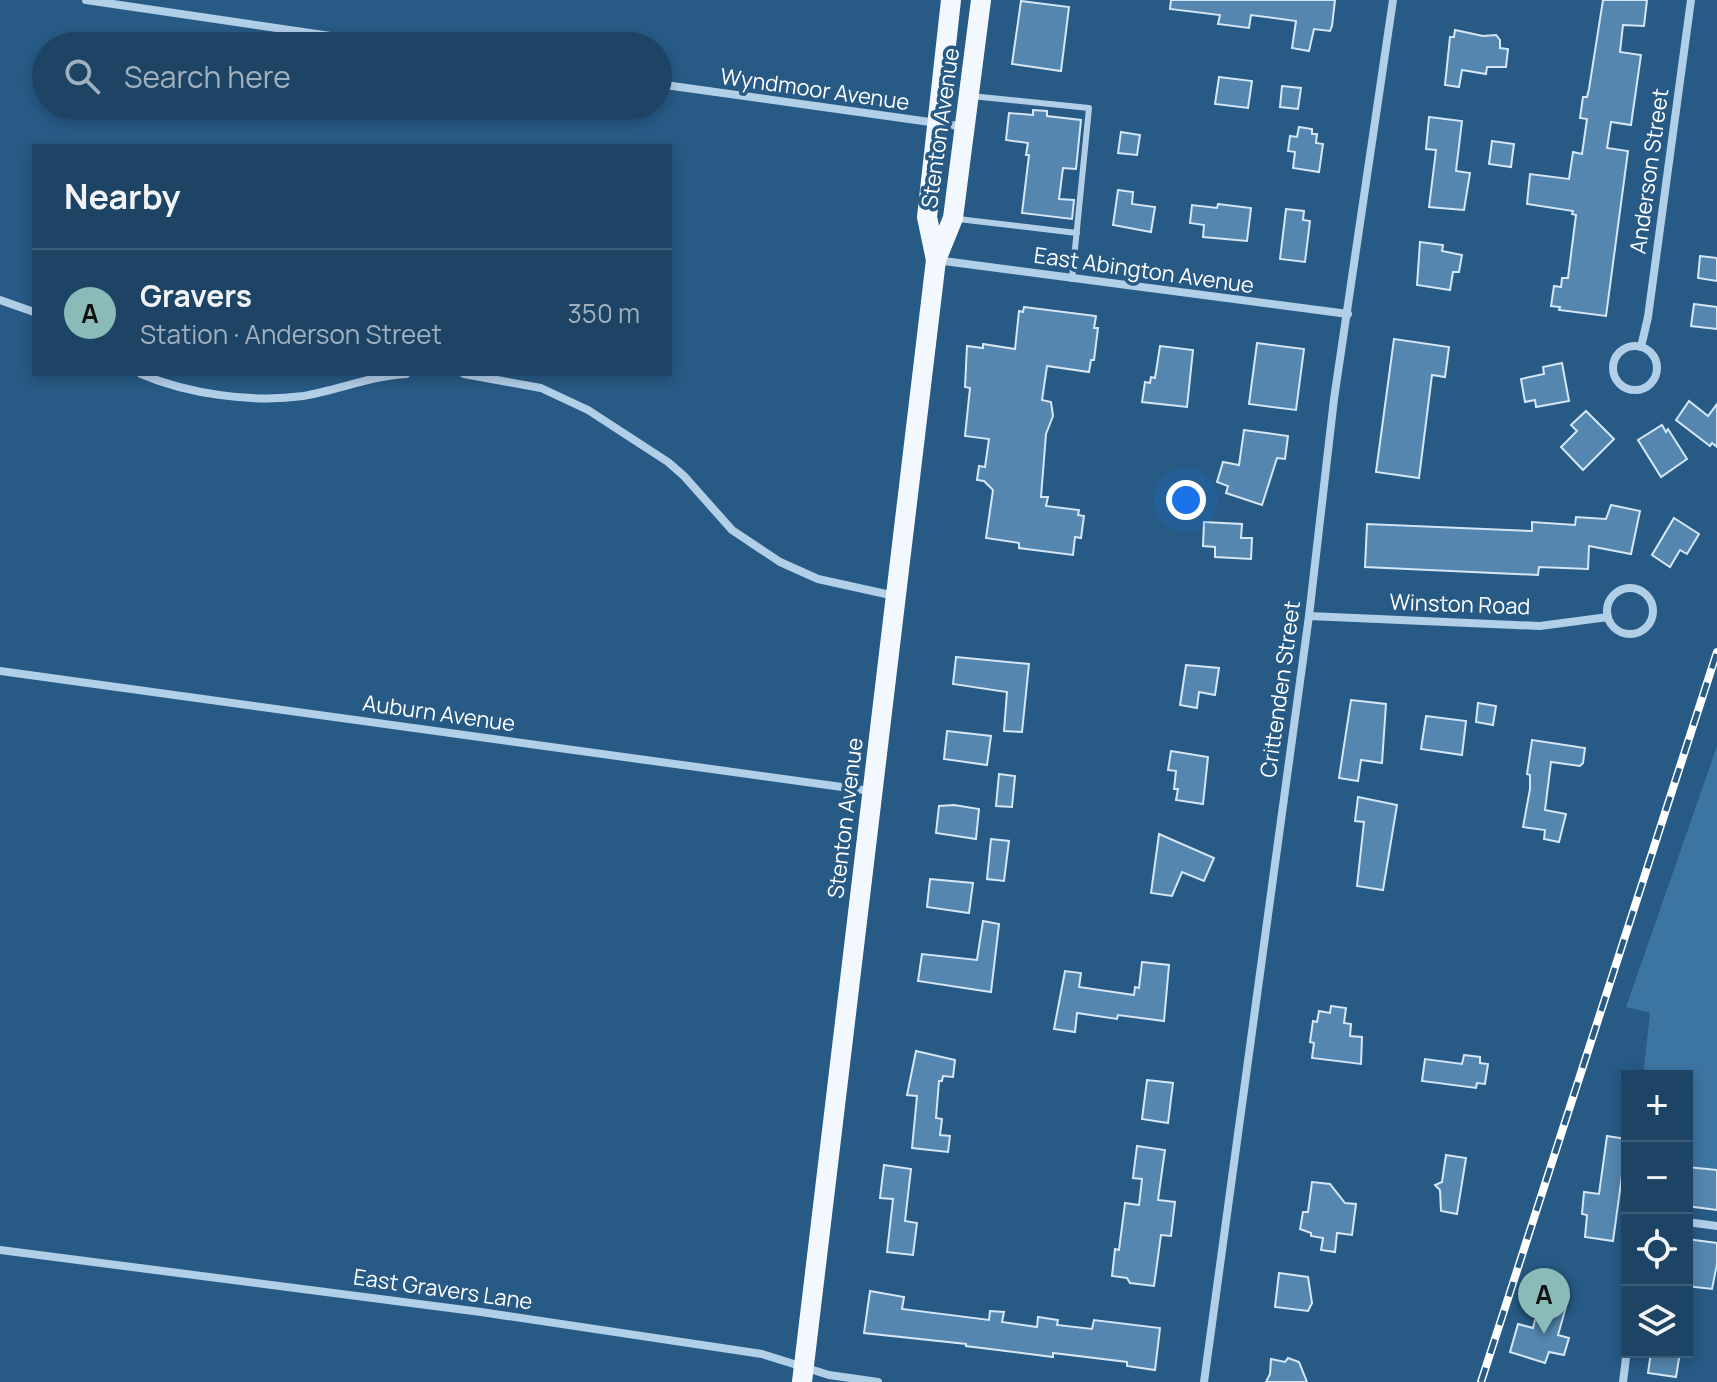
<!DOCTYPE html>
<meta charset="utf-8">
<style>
:root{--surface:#1d4464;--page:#254b6a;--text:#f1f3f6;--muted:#a0b0bf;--line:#3b5c78;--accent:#8bbbb9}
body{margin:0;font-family:Manrope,sans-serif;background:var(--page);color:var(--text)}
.controls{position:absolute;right:24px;bottom:24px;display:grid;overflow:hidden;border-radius:0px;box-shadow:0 4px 12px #0003}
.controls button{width:72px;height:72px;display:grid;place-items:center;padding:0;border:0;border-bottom:2px solid var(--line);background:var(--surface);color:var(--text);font:40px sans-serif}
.you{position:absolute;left:1186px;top:500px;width:28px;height:28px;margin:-20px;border:6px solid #fff;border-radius:50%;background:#1a73e8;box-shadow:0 0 0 12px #1a73e833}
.badge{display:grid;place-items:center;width:52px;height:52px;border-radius:50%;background:var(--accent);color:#111;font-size:26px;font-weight:700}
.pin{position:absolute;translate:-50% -66px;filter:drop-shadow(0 2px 4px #0008)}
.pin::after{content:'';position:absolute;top:42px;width:28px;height:24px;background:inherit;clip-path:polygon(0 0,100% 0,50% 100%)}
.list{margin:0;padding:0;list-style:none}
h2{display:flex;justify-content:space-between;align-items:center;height:104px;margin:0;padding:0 32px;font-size:34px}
h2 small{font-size:26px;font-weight:400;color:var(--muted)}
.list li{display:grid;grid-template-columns:52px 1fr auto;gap:24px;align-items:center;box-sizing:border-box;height:128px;padding:0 32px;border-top:2px solid var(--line)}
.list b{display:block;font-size:30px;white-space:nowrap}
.list p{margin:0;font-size:26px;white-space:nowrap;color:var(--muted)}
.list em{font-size:26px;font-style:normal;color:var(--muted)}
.icon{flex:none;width:44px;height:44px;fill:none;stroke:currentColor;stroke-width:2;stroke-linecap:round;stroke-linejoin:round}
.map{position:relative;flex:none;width:1717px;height:1382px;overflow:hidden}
.search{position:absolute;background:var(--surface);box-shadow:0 4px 12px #0003;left:32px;top:32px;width:640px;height:88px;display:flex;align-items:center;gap:20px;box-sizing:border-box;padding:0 28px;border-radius:44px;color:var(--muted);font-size:30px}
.panel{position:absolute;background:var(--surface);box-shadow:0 4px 12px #0003;left:32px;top:144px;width:640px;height:232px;border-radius:0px}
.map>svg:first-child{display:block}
.green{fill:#3c74a2}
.building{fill:#5486af;stroke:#d5e7f6;stroke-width:2}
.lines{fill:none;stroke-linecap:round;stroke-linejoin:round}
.service{stroke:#b2cfe8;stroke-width:6}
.minor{stroke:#b2cfe8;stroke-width:8}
.primary{stroke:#f3f8fe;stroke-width:20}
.rail-casing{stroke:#fff;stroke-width:8}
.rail{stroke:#275a85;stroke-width:5;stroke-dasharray:15;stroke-linecap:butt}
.labels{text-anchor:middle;stroke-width:7;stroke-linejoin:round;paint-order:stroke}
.street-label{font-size:22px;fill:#fff;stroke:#275a85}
</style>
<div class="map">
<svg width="1717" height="1382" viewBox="0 0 1717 1382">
<rect width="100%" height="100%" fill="#275a85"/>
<path class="green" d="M 1717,746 L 1717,1172 L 1687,1168 L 1687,1076 L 1643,1076 L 1650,1013 L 1626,1007 Z"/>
<g class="building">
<path d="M 1171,0 L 1335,0 L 1332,26 L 1330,31 L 1314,29 L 1309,51 L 1292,48 L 1296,21 L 1251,15 L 1249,28 L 1218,24 L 1220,15 L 1170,9 Z"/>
<path d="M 1603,0 L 1647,0 L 1644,26 L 1623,25 L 1620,52 L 1641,55 L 1631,125 L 1611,122 L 1607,148 L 1628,151 L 1606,316 L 1559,310 L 1560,307 L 1551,306 L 1554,286 L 1561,287 L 1562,278 L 1568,278 L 1576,215 L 1572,214 L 1573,211 L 1527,204 L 1530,174 L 1569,179 L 1573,152 L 1582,154 L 1587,119 L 1580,118 L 1583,97 L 1587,97 L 1589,89 Z"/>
<path d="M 1021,1 L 1069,7 L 1061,71 L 1012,64 Z"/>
<path d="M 1455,30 L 1483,36 L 1496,35 L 1500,40 L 1500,48 L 1508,49 L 1506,67 L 1487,67 L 1486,74 L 1462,70 L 1459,87 L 1445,85 L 1450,37 L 1454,37 Z"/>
<path d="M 1219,77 L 1252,81 L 1248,108 L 1215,104 Z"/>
<path d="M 1282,86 L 1301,88 L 1298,109 L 1280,107 Z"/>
<path d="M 1033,110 L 1047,111 L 1047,116 L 1081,120 L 1076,169 L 1063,168 L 1059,199 L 1074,200 L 1072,219 L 1022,213 L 1029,155 L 1026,155 L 1028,143 L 1006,140 L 1009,113 L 1033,115 Z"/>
<path d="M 1429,117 L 1462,121 L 1456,171 L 1470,173 L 1464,210 L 1429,207 L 1436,150 L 1426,149 Z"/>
<path d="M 1299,127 L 1312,129 L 1312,134 L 1317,134 L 1316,143 L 1323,144 L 1319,172 L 1293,168 L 1295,152 L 1288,151 L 1290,136 L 1297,137 Z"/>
<path d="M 1121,132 L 1140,135 L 1137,155 L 1118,153 Z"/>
<path d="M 1492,141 L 1514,144 L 1511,167 L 1489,164 Z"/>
<path d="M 1118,190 L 1133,192 L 1132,204 L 1155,207 L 1151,232 L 1113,225 Z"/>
<path d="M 1218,204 L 1251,208 L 1247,241 L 1203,237 L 1204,225 L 1190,223 L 1192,205 L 1217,208 Z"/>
<path d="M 1286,209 L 1304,211 L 1303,220 L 1310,221 L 1305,262 L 1280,259 Z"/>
<path d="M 1420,242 L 1443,245 L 1442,251 L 1462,255 L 1459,272 L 1453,272 L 1450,290 L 1417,285 Z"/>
<path d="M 1700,256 L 1717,258 L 1717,281 L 1698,278 Z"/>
<path d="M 1694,304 L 1717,307 L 1717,329 L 1691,326 Z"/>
<path d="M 1024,307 L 1096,316 L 1094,328 L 1098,328 L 1094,360 L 1091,360 L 1089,372 L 1047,366 L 1042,400 L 1051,402 L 1053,416 L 1046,434 L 1041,497 L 1048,497 L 1046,506 L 1079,510 L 1078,515 L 1084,516 L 1081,538 L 1075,537 L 1073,555 L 1019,548 L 1019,543 L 986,538 L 993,490 L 984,481 L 977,480 L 979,466 L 985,467 L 989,439 L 965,436 L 970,388 L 965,387 L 967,346 L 983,348 L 983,344 L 1015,349 L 1019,311 L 1023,312 Z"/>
<path d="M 1394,339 L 1449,347 L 1445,377 L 1432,375 L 1419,478 L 1376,472 Z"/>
<path d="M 1257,343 L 1304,349 L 1296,410 L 1249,404 Z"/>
<path d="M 1160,346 L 1193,350 L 1187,407 L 1142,402 L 1145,382 L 1150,383 L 1151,377 L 1155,378 Z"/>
<path d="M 1562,363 L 1569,401 L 1536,407 L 1535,400 L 1525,402 L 1521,379 L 1544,374 L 1543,367 Z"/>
<path d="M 1689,401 L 1708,416 L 1717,404 L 1717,447 L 1712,443 L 1710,446 L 1676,420 Z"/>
<path d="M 1586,411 L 1614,439 L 1583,470 L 1561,447 L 1577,431 L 1571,425 Z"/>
<path d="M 1662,425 L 1666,432 L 1668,429 L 1687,459 L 1661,477 L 1638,440 Z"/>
<path d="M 1244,430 L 1288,436 L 1285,459 L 1277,458 L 1262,505 L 1226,493 L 1228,486 L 1217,482 L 1223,462 L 1239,465 Z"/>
<path d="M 1611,505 L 1640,511 L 1631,554 L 1589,546 L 1588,569 L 1539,567 L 1538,575 L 1365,567 L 1367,524 L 1532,531 L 1532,522 L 1575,525 L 1576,517 L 1606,519 Z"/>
<path d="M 1674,518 L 1699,534 L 1687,554 L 1680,550 L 1670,567 L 1652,555 Z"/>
<path d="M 1204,522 L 1242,524 L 1241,538 L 1252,538 L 1251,559 L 1215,557 L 1215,547 L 1203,546 Z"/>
<path d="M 956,657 L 1029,664 L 1022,732 L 1004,731 L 1007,692 L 953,684 Z"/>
<path d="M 1186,665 L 1219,668 L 1215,695 L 1199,692 L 1197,708 L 1180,705 Z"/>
<path d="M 1351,700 L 1386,704 L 1382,763 L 1361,760 L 1358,781 L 1339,778 Z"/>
<path d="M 1478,703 L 1496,706 L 1493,725 L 1476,722 Z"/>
<path d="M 1426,716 L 1466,721 L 1462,755 L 1421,749 Z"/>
<path d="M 947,731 L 991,736 L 987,765 L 944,759 Z"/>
<path d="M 1532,740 L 1585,748 L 1583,763 L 1580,766 L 1551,762 L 1545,810 L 1566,814 L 1559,842 L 1544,839 L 1545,830 L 1523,827 L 1530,789 L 1530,775 L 1527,774 Z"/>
<path d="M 1171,751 L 1208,757 L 1203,804 L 1176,800 L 1178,789 L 1174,789 L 1176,771 L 1168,770 Z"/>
<path d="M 999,774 L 1015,776 L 1012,807 L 996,806 Z"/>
<path d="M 1358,797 L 1397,805 L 1383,890 L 1357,886 L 1364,822 L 1355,821 Z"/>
<path d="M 954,805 L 979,809 L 976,839 L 936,833 L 939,806 Z"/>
<path d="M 1159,834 L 1214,858 L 1204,881 L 1182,872 L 1172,896 L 1151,893 Z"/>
<path d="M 991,839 L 1009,841 L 1004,881 L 987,879 Z"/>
<path d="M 930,879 L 973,883 L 969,913 L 927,907 Z"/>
<path d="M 983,921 L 999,924 L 991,992 L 918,981 L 922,954 L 977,960 Z"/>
<path d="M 1142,962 L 1169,965 L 1164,1021 L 1118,1015 L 1117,1019 L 1077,1013 L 1075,1032 L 1054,1029 L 1065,971 L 1081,973 L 1079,987 L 1134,995 L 1135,987 L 1139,988 Z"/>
<path d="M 1331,1006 L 1346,1008 L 1344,1023 L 1351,1024 L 1350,1036 L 1362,1037 L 1361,1064 L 1312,1058 L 1314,1043 L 1310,1042 L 1313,1021 L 1317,1022 L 1319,1011 L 1330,1013 Z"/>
<path d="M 916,1051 L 955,1060 L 953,1077 L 943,1076 L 942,1081 L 939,1081 L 936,1118 L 942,1119 L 940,1135 L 950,1136 L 948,1152 L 912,1148 L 917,1096 L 907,1095 Z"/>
<path d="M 1464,1055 L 1480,1057 L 1480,1063 L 1488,1064 L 1485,1084 L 1477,1083 L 1476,1088 L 1422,1081 L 1425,1059 L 1462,1064 Z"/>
<path d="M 1147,1080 L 1173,1083 L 1168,1123 L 1142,1119 Z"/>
<path d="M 1607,1136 L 1627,1139 L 1613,1241 L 1585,1237 L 1587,1215 L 1582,1214 L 1584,1192 L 1599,1194 Z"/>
<path d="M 1137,1146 L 1165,1150 L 1158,1200 L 1175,1202 L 1171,1236 L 1161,1235 L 1154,1286 L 1130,1283 L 1127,1278 L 1112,1276 L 1115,1249 L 1119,1250 L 1125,1203 L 1139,1205 L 1142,1179 L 1133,1178 Z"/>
<path d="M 1446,1155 L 1466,1158 L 1457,1214 L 1441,1211 L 1440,1190 L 1435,1185 L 1442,1182 Z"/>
<path d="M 884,1165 L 911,1169 L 905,1221 L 917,1223 L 913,1255 L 887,1252 L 893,1199 L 880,1198 Z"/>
<path d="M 1687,1167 L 1717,1170 L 1717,1210 L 1687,1206 Z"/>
<path d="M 1312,1182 L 1330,1184 L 1345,1203 L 1356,1204 L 1352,1235 L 1337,1233 L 1335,1252 L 1321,1250 L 1323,1238 L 1311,1236 L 1311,1233 L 1300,1229 L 1303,1212 L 1308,1212 Z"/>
<path d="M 1687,1239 L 1717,1243 L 1717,1264 L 1712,1289 L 1687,1286 Z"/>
<path d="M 1279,1273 L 1308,1277 L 1312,1303 L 1308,1311 L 1275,1307 Z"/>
<path d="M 870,1291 L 904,1297 L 902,1309 L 989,1320 L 990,1311 L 1004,1312 L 1002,1322 L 1037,1327 L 1038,1317 L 1058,1320 L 1057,1325 L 1092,1329 L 1094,1320 L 1160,1328 L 1155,1370 L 1127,1366 L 1127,1362 L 1053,1353 L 1053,1357 L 966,1346 L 966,1344 L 864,1333 Z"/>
<path d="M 1556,1292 L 1569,1296 L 1558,1335 L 1569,1338 L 1564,1355 L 1549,1352 L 1545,1363 L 1510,1352 L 1518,1324 L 1533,1328 L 1535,1320 L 1542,1322 L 1549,1301 L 1553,1302 Z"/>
<path d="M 1651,1352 L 1680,1352 L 1676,1377 L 1648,1373 Z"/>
<path d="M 1288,1358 L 1299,1362 L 1307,1382 L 1266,1382 L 1270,1374 L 1271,1359 L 1285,1362 Z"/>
</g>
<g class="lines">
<g class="service">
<path d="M 971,96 L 1089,108 L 1072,279"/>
<path d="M 958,219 L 1077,233"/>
</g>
<g class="minor">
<path d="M 86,0 L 399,46"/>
<path d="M 658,84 L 966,127"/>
<path d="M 936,260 L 1348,314"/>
<path d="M 0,300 L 34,312"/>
<circle cx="1635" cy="368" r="22"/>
<path d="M 1641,347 L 1648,317 L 1691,0"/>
<path d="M 141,374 C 188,394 252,403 303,396 C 338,390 371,376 406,374"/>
<path d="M 464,374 L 541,388 L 588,410 L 668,462 L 684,476 L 732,530 L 780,562 L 818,579 L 895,596"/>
<circle cx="1630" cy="611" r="23"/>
<path d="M 1309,616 L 1540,626 L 1608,617"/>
<path d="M 0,671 L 871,791"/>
<path d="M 1687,1222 L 1717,1226"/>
<path d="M 0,1250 L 481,1312 L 762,1354 L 829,1375 L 878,1382"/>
<path d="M 1204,1382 L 1309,616 L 1334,399 L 1393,0"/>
<path d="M 1623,1382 L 1627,1350"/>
</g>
<g class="primary">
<path d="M 936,260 L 927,217 L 951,0"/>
<path d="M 802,1382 L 936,260 L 953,218 L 981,0"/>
</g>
<g class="rail-casing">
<path id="rail" d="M 1481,1382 L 1717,652"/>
</g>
<use href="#rail" class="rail"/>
</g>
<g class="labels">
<g class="street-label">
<text transform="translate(815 89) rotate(8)" y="8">Wyndmoor Avenue</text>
<text transform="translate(940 128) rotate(-82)" y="8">Stenton Avenue</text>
<text transform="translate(1649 171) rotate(-82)" y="8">Anderson Street</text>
<text transform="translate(1144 270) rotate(8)" y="8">East Abington Avenue</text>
<text transform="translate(1460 604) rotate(2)" y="8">Winston Road</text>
<text transform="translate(1280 689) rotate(-82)" y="8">Crittenden Street</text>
<text transform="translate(439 713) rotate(8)" y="8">Auburn Avenue</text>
<text transform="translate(845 818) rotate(-83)" y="8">Stenton Avenue</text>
<text transform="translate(443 1289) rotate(8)" y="8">East Gravers Lane</text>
</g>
</g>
</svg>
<div class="controls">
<button>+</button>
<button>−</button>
<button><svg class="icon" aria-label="locate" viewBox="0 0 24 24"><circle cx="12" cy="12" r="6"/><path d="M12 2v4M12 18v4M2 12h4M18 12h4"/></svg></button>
<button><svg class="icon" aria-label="layers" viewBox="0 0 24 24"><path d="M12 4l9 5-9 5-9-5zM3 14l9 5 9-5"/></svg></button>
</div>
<div class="you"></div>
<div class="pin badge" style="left:1544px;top:1334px">A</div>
<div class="search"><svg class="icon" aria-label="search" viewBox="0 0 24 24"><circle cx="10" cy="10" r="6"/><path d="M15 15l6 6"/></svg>Search here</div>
<section class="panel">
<h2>Nearby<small></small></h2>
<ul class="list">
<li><span class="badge">A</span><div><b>Gravers</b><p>Station · Anderson Street</p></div><em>350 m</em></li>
</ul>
</section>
</div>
